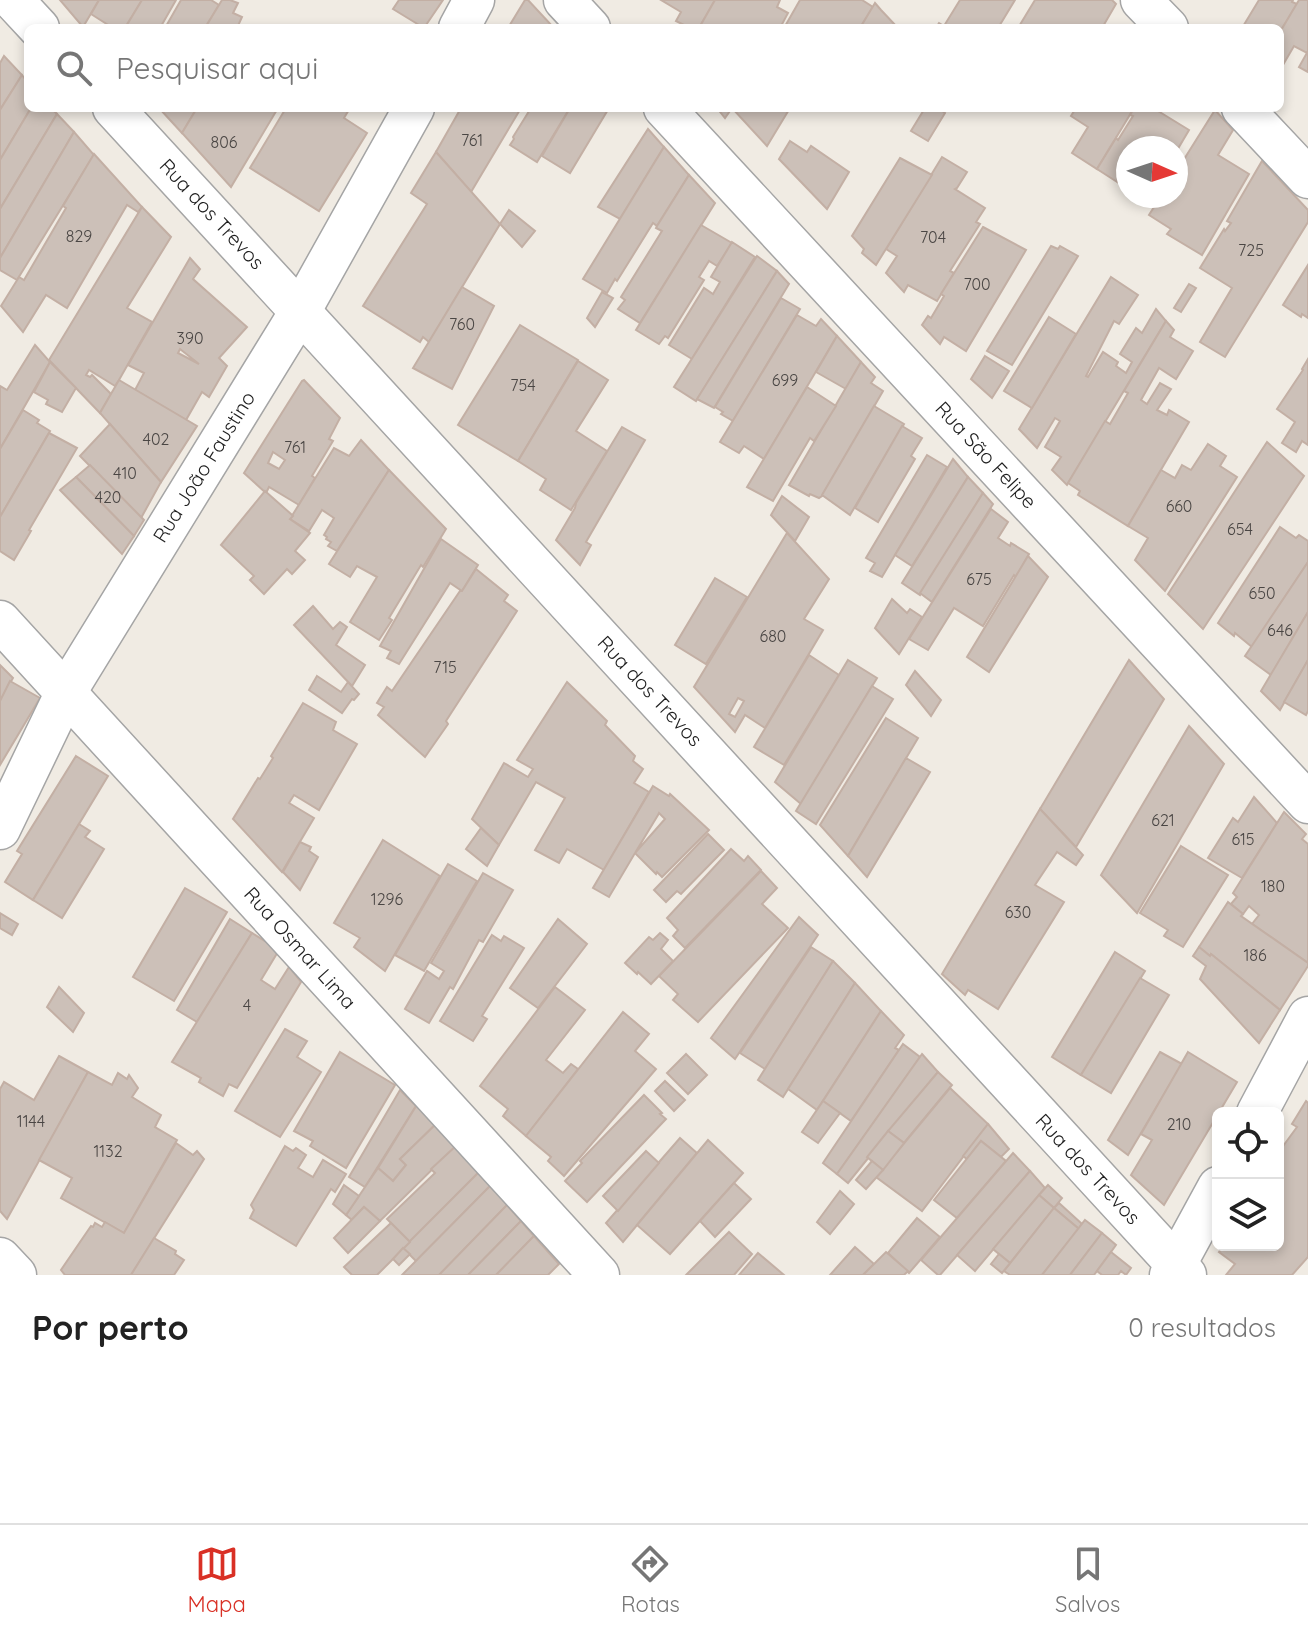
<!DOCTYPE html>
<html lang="pt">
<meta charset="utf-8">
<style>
:root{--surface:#fff;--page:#f6f6f6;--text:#222;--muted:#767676;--line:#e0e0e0;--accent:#d93025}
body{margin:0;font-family:Quicksand,sans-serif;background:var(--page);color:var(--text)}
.controls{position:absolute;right:24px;bottom:24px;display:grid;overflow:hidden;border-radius:12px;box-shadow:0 4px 12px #0003}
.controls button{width:72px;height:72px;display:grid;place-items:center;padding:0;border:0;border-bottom:2px solid var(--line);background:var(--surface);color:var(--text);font:40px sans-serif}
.compass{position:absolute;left:1116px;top:136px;width:72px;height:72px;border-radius:50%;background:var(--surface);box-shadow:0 4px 12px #0003;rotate:93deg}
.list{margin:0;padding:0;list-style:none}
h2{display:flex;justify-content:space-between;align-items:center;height:104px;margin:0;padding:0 32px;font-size:34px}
h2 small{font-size:26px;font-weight:400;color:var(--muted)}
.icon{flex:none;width:44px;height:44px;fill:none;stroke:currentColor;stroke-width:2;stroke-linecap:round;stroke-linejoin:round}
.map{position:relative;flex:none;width:1308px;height:1275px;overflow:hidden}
.search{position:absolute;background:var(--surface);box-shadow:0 4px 12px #0003;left:24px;right:24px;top:24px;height:88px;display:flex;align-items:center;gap:20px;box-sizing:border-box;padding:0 28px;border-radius:12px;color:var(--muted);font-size:30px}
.sheet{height:248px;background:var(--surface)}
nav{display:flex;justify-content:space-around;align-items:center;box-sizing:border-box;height:112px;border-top:2px solid var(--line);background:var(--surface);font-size:22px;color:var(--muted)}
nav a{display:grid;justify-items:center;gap:4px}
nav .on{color:var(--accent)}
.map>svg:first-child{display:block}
.building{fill:#ccc0b8;stroke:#c3afa4;stroke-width:2;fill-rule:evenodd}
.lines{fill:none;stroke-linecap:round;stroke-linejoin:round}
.street-casing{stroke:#a5a5a5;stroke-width:43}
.street{stroke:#fff;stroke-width:40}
.labels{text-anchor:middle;stroke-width:6;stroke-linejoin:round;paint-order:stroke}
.number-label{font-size:16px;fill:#4a4644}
.street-label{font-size:20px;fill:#1e1e1e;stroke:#fff}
</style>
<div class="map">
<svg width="1308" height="1275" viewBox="0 0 1308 1275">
<rect width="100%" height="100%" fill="#f0ebe3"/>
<g class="building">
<path d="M 60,0 L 99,0 L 83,27 Z"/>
<path d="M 99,0 L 142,0 L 125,28 L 113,28 L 91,14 Z"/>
<path d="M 142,0 L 176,0 L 160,28 L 125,28 Z"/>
<path d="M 181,0 L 211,0 L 219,5 L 205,28 L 165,28 Z"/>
<path d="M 222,0 L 230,0 L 238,3 L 233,13 L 242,17 L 237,28 L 205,28 Z"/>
<path d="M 399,0 L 443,0 L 424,28 L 393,9 Z"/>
<path d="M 525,0 L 528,0 L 554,28 L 508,28 Z"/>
<path d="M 661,0 L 715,0 L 699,28 L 690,28 L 676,21 L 681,12 Z"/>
<path d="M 715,0 L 780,0 L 777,7 L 788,13 L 780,28 L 699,28 Z"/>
<path d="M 800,0 L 862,0 L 873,7 L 860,28 L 784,28 Z"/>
<path d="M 960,0 L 1015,0 L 998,28 L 936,28 L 939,23 L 944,26 Z"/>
<path d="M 1035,0 L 1112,0 L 1116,4 L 1102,28 L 1018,28 Z"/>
<path d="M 1259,0 L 1293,0 L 1292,2 L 1297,4 L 1280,32 L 1280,28 L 1242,28 Z"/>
<path d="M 1299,0 L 1308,0 L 1308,51 L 1307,53 L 1294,46 L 1280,70 L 1280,32 Z"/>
<path d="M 875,3 L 881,10 L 898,28 L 860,28 Z"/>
<path d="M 1308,51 L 1308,72 L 1299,67 Z"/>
<path d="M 4,56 L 22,75 L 0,110 L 0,63 Z"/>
<path d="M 22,75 L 28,83 L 28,108 L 31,108 L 0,160 L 0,110 Z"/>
<path d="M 31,108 L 51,108 L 57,114 L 0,209 L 0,160 Z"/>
<path d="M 159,108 L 197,108 L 182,133 Z"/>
<path d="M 197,108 L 278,108 L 231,187 L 182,133 Z"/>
<path d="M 286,108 L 350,108 L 344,118 L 367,133 L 319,211 L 250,168 Z"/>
<path d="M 461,108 L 521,108 L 471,192 L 436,152 Z"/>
<path d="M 531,108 L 570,108 L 537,162 L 510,145 L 514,139 L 513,137 Z"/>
<path d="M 570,108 L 609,108 L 570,173 L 542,156 Z"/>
<path d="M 717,108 L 732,108 L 725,118 Z"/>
<path d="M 732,108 L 790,108 L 767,146 Z"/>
<path d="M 925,108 L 938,108 L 945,113 L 928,141 L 911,131 Z"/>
<path d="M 1076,108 L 1134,108 L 1097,169 L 1072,153 L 1088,127 L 1071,116 Z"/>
<path d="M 1134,108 L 1139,110 L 1140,108 L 1153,108 L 1189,130 L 1176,152 L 1176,148 L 1128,148 L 1128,189 L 1097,169 L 1116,138 L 1118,140 L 1133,116 L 1130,115 Z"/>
<path d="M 1215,110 L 1233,130 L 1218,155 L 1249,174 L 1202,255 L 1167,234 L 1171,229 L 1149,215 L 1161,196 L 1176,196 L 1176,172 Z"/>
<path d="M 57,114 L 74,132 L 0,258 L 0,209 Z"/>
<path d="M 648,129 L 664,147 L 620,219 L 598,207 Z"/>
<path d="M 74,132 L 94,155 L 17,280 L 0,270 L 0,258 Z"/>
<path d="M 790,141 L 807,152 L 811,146 L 849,172 L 827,209 L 779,159 Z"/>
<path d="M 664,147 L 689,175 L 657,226 L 653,223 L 617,281 L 615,279 L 607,293 L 583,279 Z"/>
<path d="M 436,152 L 500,224 L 429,342 L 423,337 L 420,342 L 363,306 L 427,204 L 411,193 Z"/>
<path d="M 94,154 L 142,207 L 138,212 L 127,205 L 67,308 L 46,295 L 23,332 L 1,306 L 19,277 L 24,280 L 66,208 L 63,206 Z"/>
<path d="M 942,157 L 967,172 L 957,188 L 955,189 L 985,208 L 976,222 L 980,224 L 950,271 L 954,273 L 937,301 L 908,285 L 904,292 L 886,273 L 897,256 L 886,249 Z"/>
<path d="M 900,158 L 932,175 L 876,265 L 862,253 L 864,249 L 852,236 Z"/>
<path d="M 1262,161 L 1308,210 L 1308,222 L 1225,357 L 1200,342 L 1232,288 L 1200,268 L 1224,229 L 1225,231 L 1231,223 L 1227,221 Z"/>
<path d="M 689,175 L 715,203 L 640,323 L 618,309 L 625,300 L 621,297 L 662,231 L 656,228 L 657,226 Z"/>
<path d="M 142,207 L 171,237 L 127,308 L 152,322 L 119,380 L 115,386 L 89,370 L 86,375 L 90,377 L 92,375 L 111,394 L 100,413 L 49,360 Z"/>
<path d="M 509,210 L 535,231 L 522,247 L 500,224 Z"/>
<path d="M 701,225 L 732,243 L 717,266 L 709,261 L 699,277 L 704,280 L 668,338 L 665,336 L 659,344 L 636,330 Z"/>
<path d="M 983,227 L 1026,250 L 966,351 L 944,337 L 940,344 L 922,325 L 928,316 L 931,318 L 944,296 L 941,294 Z"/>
<path d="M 732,242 L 755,257 L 692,359 L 669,345 L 704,288 L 713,294 L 720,282 L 711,277 Z"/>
<path d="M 1051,246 L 1058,249 L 1060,246 L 1078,256 L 1012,365 L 987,351 Z"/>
<path d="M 757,256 L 777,271 L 696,401 L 674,387 Z"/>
<path d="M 190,258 L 200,269 L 193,279 L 247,327 L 219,358 L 227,366 L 209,397 L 202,392 L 186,420 L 135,390 L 144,373 L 128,365 ZM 180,349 L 199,364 L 178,353 Z"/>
<path d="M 1308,265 L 1308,318 L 1302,314 L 1301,317 L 1283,305 Z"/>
<path d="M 777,271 L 789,284 L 714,408 L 697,399 Z"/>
<path d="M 1111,277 L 1138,295 L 1119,324 L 1114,321 L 1086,376 L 1088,377 L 1103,352 L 1118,362 L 1116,366 L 1126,373 L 1132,362 L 1120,354 L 1136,328 L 1142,333 L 1156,309 L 1166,321 L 1067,485 L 1052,470 L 1061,457 L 1045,447 L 1060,421 L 1055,418 L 1037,448 L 1019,429 Z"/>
<path d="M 1189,284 L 1196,288 L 1181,312 L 1174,308 Z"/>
<path d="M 462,287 L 494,306 L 452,389 L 413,368 Z"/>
<path d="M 602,292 L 613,298 L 595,327 L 587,318 Z"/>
<path d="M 781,298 L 800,309 L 733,421 L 721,414 L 723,412 L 715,407 Z"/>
<path d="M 797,315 L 816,326 L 821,319 L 837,336 L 764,459 L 744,446 L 739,453 L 720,442 Z"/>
<path d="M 1049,317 L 1076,334 L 1032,408 L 1004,391 Z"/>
<path d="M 1166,321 L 1174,330 L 1170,337 L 1193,351 L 1176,379 L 1159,368 L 1141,400 L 1147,404 L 1160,383 L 1171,389 L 1157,410 L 1167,415 L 1169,410 L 1189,422 L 1128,526 L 1078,495 L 1080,491 L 1068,483 L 1105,421 L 1110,424 L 1128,393 L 1124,391 Z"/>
<path d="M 520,325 L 578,360 L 518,461 L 458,425 Z"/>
<path d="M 837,336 L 861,362 L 846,389 L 816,372 Z"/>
<path d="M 35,345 L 50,362 L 0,449 L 0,386 L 7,390 Z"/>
<path d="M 985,356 L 1009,371 L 992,398 L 971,379 Z"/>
<path d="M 1308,359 L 1308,445 L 1302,441 L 1296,452 L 1282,443 L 1295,422 L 1277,409 L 1303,370 L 1302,369 Z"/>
<path d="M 578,361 L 608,380 L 576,431 L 607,451 L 571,510 L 540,490 L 546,479 L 518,461 Z"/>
<path d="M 50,362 L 76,388 L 62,412 L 46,404 L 48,400 L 34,392 Z"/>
<path d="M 861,362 L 875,377 L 871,383 L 883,391 L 822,496 L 819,498 L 810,494 L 809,496 L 789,485 Z"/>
<path d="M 119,380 L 197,426 L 161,482 L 100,413 Z"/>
<path d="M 304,380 L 340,418 L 329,439 L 333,441 L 312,476 L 315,478 L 299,505 L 269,487 L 266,493 L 244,473 L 302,381 ZM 273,452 L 285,460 L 279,469 L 268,463 Z"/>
<path d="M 807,387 L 836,406 L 814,441 L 810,438 L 773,501 L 747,487 Z"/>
<path d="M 874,406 L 904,424 L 850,515 L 822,495 Z"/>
<path d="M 23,410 L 39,420 L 37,423 L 50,431 L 0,517 L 0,449 Z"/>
<path d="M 110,424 L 161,482 L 141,518 L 80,456 Z"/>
<path d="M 902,426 L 922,438 L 911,456 L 915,459 L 878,522 L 855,508 Z"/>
<path d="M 622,427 L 645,440 L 586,542 L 591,545 L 580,565 L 556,540 L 575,508 L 576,503 Z"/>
<path d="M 49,433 L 77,448 L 29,530 L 31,531 L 14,560 L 0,551 L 0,517 Z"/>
<path d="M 361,440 L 389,470 L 337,551 L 328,546 L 331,542 L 326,539 L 327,537 L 324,535 L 334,518 L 322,510 L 309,531 L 290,519 L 334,448 L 349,456 Z"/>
<path d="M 1267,442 L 1304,476 L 1203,629 L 1168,594 Z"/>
<path d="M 1208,444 L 1226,456 L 1220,466 L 1237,477 L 1165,591 L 1135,560 L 1148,538 L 1128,526 L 1161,470 L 1175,478 L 1182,465 L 1191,470 Z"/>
<path d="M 927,455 L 947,467 L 882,577 L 870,571 L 875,563 L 866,558 Z"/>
<path d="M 953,459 L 968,477 L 912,566 L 895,555 Z"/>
<path d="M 90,465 L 144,520 L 134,536 L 76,477 Z"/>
<path d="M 389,470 L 446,529 L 423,567 L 421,565 L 389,618 L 392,620 L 379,640 L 350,622 L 377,577 L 357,566 L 350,577 L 329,564 Z"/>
<path d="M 76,477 L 134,536 L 122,554 L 60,490 Z"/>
<path d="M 968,477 L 983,493 L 920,595 L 902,583 Z"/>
<path d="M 265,491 L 291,514 L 293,516 L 290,519 L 310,533 L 295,551 L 305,560 L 292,574 L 287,569 L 264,594 L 250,580 L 254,576 L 221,545 Z"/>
<path d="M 983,493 L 993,504 L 932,602 L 920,593 Z"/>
<path d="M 782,496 L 809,517 L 795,541 L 771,515 Z"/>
<path d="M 991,509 L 1008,522 L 998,538 L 1010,546 L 1011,543 L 1029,554 L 1016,577 L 1014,575 L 983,626 L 954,608 L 928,650 L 909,639 Z"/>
<path d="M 1280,527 L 1296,538 L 1299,535 L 1308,541 L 1308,562 L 1252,647 L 1235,633 L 1234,636 L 1218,623 Z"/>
<path d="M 787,533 L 829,579 L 804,619 L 823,630 L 765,728 L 745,715 L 735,732 L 694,687 ZM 738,698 L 744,701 L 735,717 L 729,714 Z"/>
<path d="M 441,539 L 478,565 L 462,591 L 450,583 L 399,664 L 387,658 L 391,651 L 380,646 Z"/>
<path d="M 1028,556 L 1048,577 L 989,672 L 967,657 Z"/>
<path d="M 1308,562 L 1308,612 L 1271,675 L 1245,656 Z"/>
<path d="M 476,569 L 508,595 L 504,601 L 517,611 L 446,721 L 448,724 L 425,757 L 378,715 L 384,707 L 377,703 L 387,687 L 392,691 L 460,591 L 462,591 Z"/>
<path d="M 715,578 L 747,597 L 706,664 L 675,645 Z"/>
<path d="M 892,599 L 907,613 L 910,609 L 922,617 L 899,654 L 875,628 Z"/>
<path d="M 313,606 L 333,629 L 340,622 L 347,627 L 336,645 L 365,665 L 352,686 L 294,625 Z"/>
<path d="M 1308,612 L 1308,660 L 1280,710 L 1261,691 Z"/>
<path d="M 809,655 L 839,675 L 784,765 L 754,747 Z"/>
<path d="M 848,660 L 877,678 L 801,804 L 775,782 Z"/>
<path d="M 1129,660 L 1164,699 L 1076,847 L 1040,809 Z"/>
<path d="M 1308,660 L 1308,711 L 1306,715 L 1284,702 Z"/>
<path d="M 0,665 L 13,678 L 0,701 Z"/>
<path d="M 915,671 L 941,700 L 931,716 L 906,685 Z"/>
<path d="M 317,676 L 341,692 L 348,682 L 359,694 L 354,700 L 352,699 L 342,713 L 309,690 Z"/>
<path d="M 10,681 L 40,698 L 0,765 L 0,701 Z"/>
<path d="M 567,682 L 607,721 L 605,725 L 635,756 L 633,761 L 643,769 L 634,783 L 649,792 L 604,870 L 567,849 L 559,863 L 535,850 L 565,798 L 536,782 L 499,845 L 472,819 L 504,763 L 528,777 L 533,769 L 517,760 Z"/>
<path d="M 872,686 L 893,699 L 816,824 L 796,811 Z"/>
<path d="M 303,703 L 336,722 L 333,730 L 357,744 L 319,810 L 294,795 L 289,803 L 314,818 L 282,872 L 233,819 L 258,778 L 260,779 L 273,758 L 271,756 Z"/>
<path d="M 886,718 L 918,738 L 848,856 L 820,825 Z"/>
<path d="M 1189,726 L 1224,764 L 1137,913 L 1101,875 Z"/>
<path d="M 76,756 L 108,776 L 33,900 L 5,882 L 22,854 L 17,851 Z"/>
<path d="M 906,758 L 930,772 L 867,877 L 848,856 Z"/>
<path d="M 653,786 L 669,796 L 670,794 L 709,830 L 662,877 L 657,872 L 656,874 L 635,853 L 609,897 L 593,888 ZM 659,813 L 665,819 L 635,853 L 658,815 Z"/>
<path d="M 1254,797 L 1277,823 L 1242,878 L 1208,858 L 1233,818 L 1238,822 Z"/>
<path d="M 1040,809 L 1083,855 L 1076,865 L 1057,852 L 1035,885 L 1064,902 L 998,1009 L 968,990 L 965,995 L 942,974 Z"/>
<path d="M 1284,812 L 1306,834 L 1302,839 L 1308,844 L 1308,963 L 1252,924 L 1259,915 L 1249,906 L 1243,914 L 1231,904 L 1237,897 L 1233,893 Z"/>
<path d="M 79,824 L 90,831 L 85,837 L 104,849 L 62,918 L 33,900 Z"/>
<path d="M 481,828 L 499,845 L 487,866 L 466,849 Z"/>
<path d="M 708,834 L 724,850 L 681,894 L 677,891 L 666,902 L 654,890 Z"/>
<path d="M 383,840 L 440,876 L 385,971 L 354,947 L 360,938 L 334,923 Z"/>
<path d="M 300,842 L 311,847 L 309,851 L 318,857 L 300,890 L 283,872 Z"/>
<path d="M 1181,846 L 1228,875 L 1183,947 L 1164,936 L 1168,930 L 1140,913 Z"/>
<path d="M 731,849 L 744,861 L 748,856 L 761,870 L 685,948 L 673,936 L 678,930 L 667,918 Z"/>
<path d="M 448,864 L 477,881 L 424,971 L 395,955 Z"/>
<path d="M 761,871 L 777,888 L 762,904 L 788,928 L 698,1022 L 673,1000 L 678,994 L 659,976 Z"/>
<path d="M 483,873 L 513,890 L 483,942 L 479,940 L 453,989 L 450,987 L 429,1023 L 405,1009 L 427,971 L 439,979 L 444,971 L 431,963 Z"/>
<path d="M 185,888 L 227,912 L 174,1001 L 133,977 Z"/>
<path d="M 1228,902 L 1243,914 L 1241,916 L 1308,963 L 1308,966 L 1280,1010 L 1211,954 L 1210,956 L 1199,947 Z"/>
<path d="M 0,913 L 18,924 L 12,935 L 0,928 Z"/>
<path d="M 799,917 L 818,935 L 735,1059 L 711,1038 Z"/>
<path d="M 230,919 L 252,933 L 197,1022 L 177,1010 Z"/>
<path d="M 558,919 L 587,944 L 538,1008 L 510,988 Z"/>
<path d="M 252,933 L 279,950 L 261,980 L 275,989 L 289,967 L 301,982 L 237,1088 L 229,1084 L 223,1096 L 199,1082 L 201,1078 L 172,1062 Z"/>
<path d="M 660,933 L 668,940 L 661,949 L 673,961 L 651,984 L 638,972 L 637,974 L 625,963 L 649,937 L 653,940 Z"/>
<path d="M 492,935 L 501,941 L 504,936 L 524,948 L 482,1016 L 487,1019 L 473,1041 L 440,1021 Z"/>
<path d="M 811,947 L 833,961 L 765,1069 L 740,1053 Z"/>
<path d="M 1199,947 L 1210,956 L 1211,954 L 1280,1010 L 1259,1043 L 1200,979 L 1206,966 L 1193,956 Z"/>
<path d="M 1115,952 L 1145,971 L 1081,1075 L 1052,1057 Z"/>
<path d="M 833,961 L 855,983 L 783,1097 L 758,1080 Z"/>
<path d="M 1140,978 L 1169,995 L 1111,1093 L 1081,1075 Z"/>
<path d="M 855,983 L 881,1011 L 817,1110 L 788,1089 Z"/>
<path d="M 59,987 L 84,1013 L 73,1032 L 47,1007 Z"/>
<path d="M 555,987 L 585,1010 L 546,1060 L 563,1073 L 571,1064 L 578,1069 L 526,1136 L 503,1116 L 508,1109 L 480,1086 Z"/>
<path d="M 881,1011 L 904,1035 L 895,1048 L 899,1050 L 851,1121 L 823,1101 Z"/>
<path d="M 623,1012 L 649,1034 L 635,1051 L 656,1069 L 564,1176 L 548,1161 L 551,1157 L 526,1136 Z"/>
<path d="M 285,1029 L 307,1041 L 297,1057 L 321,1072 L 280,1137 L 235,1111 Z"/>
<path d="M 903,1044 L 920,1057 L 837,1174 L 823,1163 Z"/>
<path d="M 340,1052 L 395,1085 L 346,1168 L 310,1146 L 313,1141 L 294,1131 Z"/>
<path d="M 1160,1052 L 1182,1064 L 1128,1155 L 1108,1140 Z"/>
<path d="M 1188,1052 L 1237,1082 L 1164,1205 L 1131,1175 L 1152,1140 L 1141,1134 Z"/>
<path d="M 686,1054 L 707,1075 L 688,1094 L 667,1073 Z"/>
<path d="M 922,1054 L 938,1072 L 848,1183 L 837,1174 Z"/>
<path d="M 59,1056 L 88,1072 L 7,1219 L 0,1211 L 0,1089 L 4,1082 L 34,1100 Z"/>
<path d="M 88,1072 L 112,1085 L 118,1073 L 127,1079 L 129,1075 L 138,1088 L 132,1097 L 161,1115 L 155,1127 L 177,1140 L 124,1233 L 61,1198 L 72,1178 L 39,1160 Z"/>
<path d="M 938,1072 L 952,1085 L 904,1143 L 888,1131 Z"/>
<path d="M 665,1081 L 685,1100 L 674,1111 L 655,1091 Z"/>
<path d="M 950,1088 L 988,1124 L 922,1211 L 876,1177 Z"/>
<path d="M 400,1090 L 416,1106 L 365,1187 L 349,1177 Z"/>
<path d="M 644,1095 L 662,1113 L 660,1114 L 666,1119 L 587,1202 L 565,1181 L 582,1163 L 580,1161 Z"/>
<path d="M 823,1101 L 840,1113 L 818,1143 L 802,1132 Z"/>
<path d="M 1306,1101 L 1308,1103 L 1308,1257 L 1292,1275 L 1226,1275 L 1235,1264 L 1219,1252 L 1225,1245 L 1278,1245 L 1278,1153 L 1297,1127 L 1292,1124 Z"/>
<path d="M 418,1103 L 437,1123 L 400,1159 L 406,1165 L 393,1181 L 378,1168 Z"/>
<path d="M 437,1123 L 457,1145 L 380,1221 L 364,1207 L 352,1220 L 346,1215 L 378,1168 L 393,1181 L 406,1165 L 400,1159 Z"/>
<path d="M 988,1124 L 1009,1149 L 1001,1157 L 981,1141 L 967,1159 L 963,1156 Z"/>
<path d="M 888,1131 L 904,1143 L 883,1170 L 867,1157 Z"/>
<path d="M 680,1138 L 697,1153 L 623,1242 L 606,1223 Z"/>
<path d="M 708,1140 L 743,1173 L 670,1254 L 637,1225 Z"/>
<path d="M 981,1141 L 1006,1161 L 957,1218 L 934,1200 Z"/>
<path d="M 176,1143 L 193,1155 L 197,1151 L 204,1159 L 131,1275 L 65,1275 L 61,1270 L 91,1226 L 93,1227 L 95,1223 L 102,1227 L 105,1222 L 124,1233 Z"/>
<path d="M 457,1145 L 481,1170 L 410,1242 L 387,1219 L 435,1173 L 431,1169 Z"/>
<path d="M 285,1146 L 293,1151 L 296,1148 L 306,1155 L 298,1168 L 313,1177 L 323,1160 L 346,1174 L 335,1192 L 331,1189 L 296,1246 L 250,1218 L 254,1210 L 251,1205 Z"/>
<path d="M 646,1151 L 659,1163 L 618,1211 L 603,1196 Z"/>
<path d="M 1013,1153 L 1030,1171 L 940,1275 L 938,1275 L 921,1260 Z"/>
<path d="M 872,1161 L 883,1170 L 866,1189 L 856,1180 Z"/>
<path d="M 481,1170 L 493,1183 L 416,1261 L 403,1248 Z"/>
<path d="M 1030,1171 L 1045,1188 L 975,1271 L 957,1255 Z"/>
<path d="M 493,1183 L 510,1202 L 439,1275 L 402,1275 Z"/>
<path d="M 734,1183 L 751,1199 L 715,1237 L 700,1221 Z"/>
<path d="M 344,1185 L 359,1196 L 346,1215 L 333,1204 Z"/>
<path d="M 1048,1185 L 1062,1198 L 1054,1208 L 1039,1195 Z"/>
<path d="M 840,1191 L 854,1204 L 830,1234 L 817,1222 Z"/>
<path d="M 1039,1195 L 1054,1208 L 1010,1263 L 993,1249 Z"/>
<path d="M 1059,1203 L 1082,1224 L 1079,1229 L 1054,1208 Z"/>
<path d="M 507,1205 L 521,1221 L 468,1275 L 439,1275 Z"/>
<path d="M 364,1207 L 380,1221 L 348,1253 L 334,1238 Z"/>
<path d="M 1054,1208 L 1079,1229 L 1042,1275 L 1010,1275 L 1004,1271 Z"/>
<path d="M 917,1218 L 940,1237 L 909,1273 L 888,1253 Z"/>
<path d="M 1085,1220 L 1102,1233 L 1070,1275 L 1042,1275 Z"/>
<path d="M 521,1221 L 534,1236 L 496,1275 L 468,1275 Z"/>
<path d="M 391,1223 L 410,1242 L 377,1275 L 352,1275 L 344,1267 Z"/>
<path d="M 729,1232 L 752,1254 L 734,1275 L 686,1275 Z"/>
<path d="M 1102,1233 L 1116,1245 L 1111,1252 L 1094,1275 L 1070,1275 Z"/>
<path d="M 534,1236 L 559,1264 L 548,1275 L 496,1275 Z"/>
<path d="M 154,1238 L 176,1251 L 175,1254 L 184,1260 L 174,1275 L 131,1275 Z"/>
<path d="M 855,1247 L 874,1264 L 863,1275 L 830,1275 Z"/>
<path d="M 403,1248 L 410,1254 L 399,1265 L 393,1259 Z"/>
<path d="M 886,1252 L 908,1271 L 904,1275 L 863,1275 Z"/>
<path d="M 1111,1252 L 1131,1268 L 1126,1275 L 1121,1271 L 1118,1275 L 1102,1275 L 1097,1271 Z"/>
<path d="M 758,1253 L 784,1275 L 739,1275 Z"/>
<path d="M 999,1254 L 1010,1263 L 1002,1273 L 991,1264 Z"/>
</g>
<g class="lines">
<g class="street-casing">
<g id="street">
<path d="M 13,0 L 39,28"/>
<path d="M 564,0 L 590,28"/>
<path d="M 1141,0 L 1168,28"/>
<path d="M 459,28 L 474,0"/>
<path d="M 113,108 L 1186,1275"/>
<path d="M 664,108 L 1308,803"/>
<path d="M 1242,108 L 1308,178"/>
<path d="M 0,621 L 599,1275"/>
<path d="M 0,829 L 66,692 L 301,310 L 414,108"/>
<path d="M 1257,1113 L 1308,1017"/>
<path d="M 0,1258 L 16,1275"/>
<path d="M 1170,1275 L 1218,1187"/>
</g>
</g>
<use href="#street" class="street"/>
</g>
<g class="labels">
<g class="number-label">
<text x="472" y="146">761</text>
<text x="224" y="148">806</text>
<text x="79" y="242">829</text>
<text x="933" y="243">704</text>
<text x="1251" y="256">725</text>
<text x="977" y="290">700</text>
<text x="462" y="330">760</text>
<text x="190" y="344">390</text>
<text x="785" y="386">699</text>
<text x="523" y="391">754</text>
<text x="156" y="445">402</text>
<text x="295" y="453">761</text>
<text x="125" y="479">410</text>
<text x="108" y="503">420</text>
<text x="1179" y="512">660</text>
<text x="1240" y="535">654</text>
<text x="979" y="585">675</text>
<text x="1262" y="599">650</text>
<text x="1280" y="636">646</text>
<text x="773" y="642">680</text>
<text x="445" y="673">715</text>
<text x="1163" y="826">621</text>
<text x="1243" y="845">615</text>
<text x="1273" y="892">180</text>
<text x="387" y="905">1296</text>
<text x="1018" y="918">630</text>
<text x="1255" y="961">186</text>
<text x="247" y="1011">4</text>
<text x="31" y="1127">1144</text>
<text x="1179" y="1130">210</text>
<text x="108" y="1157">1132</text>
</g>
<g class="street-label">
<text transform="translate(212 214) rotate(47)" y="7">Rua dos Trevos</text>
<text transform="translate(986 455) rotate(47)" y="7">Rua São Felipe</text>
<text transform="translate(204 467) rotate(-58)" y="7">Rua João Faustino</text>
<text transform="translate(650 691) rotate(47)" y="7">Rua dos Trevos</text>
<text transform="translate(300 948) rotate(48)" y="7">Rua Osmar Lima</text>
<text transform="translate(1088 1169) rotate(47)" y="7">Rua dos Trevos</text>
</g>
</g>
</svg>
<div class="controls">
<button><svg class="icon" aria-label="locate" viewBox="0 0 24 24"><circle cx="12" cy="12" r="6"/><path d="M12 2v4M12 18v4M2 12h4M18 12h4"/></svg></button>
<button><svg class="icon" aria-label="layers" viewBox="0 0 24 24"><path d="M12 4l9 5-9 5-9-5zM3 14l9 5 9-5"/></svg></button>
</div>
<svg class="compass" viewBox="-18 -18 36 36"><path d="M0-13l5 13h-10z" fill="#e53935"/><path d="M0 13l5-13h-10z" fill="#767676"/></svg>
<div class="search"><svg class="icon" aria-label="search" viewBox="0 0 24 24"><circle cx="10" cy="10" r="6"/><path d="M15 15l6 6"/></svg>Pesquisar aqui</div>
</div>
<section class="sheet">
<h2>Por perto<small>0 resultados</small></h2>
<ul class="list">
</ul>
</section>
<nav>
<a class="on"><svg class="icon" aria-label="map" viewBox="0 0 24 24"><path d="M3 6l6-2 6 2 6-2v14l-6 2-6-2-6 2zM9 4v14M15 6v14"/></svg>Mapa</a>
<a><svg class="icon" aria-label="directions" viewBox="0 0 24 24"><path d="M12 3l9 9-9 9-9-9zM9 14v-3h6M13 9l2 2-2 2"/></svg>Rotas</a>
<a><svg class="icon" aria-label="saved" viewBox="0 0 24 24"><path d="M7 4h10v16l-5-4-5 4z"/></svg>Salvos</a>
</nav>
